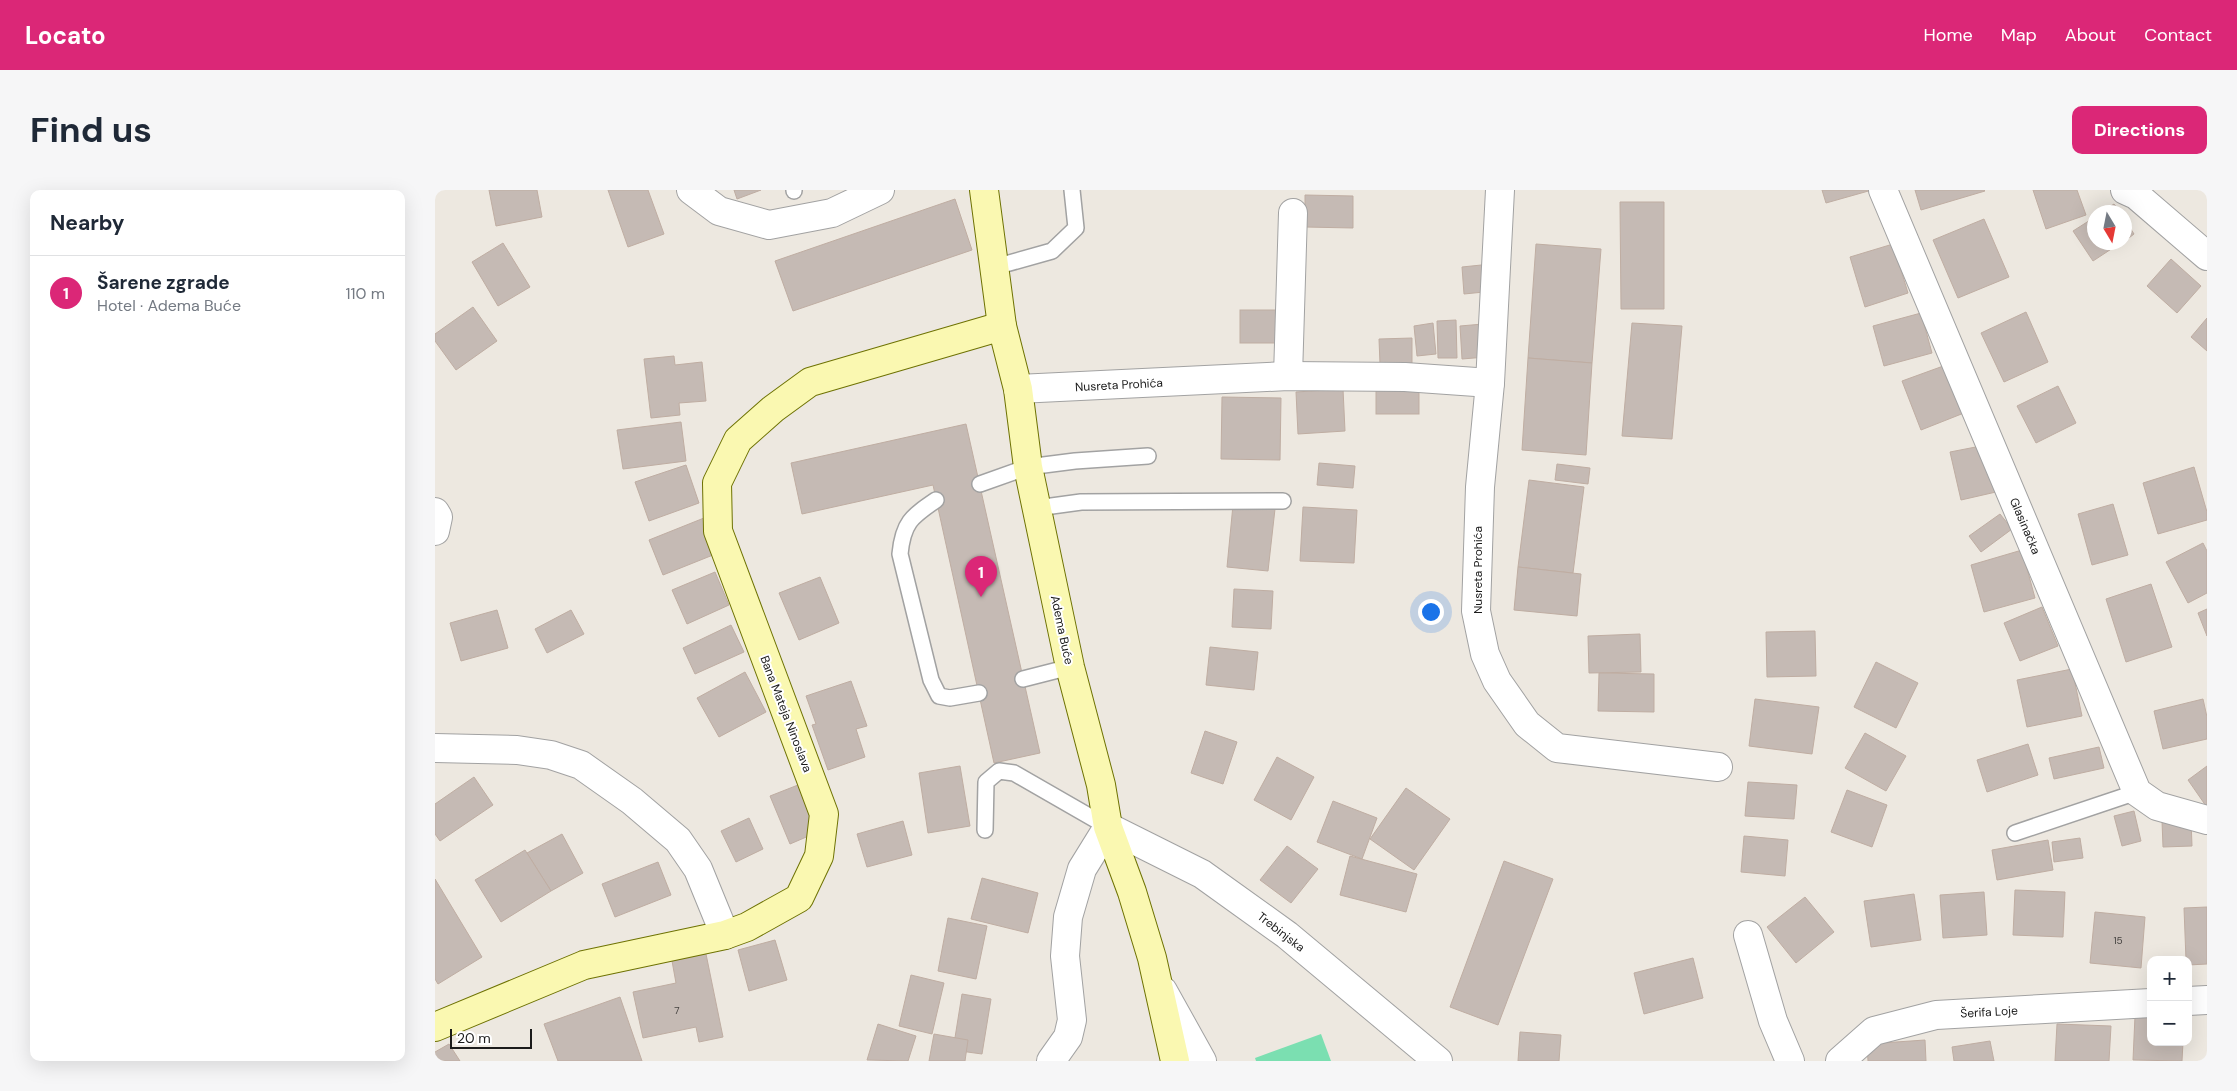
<!DOCTYPE html>
<meta charset="utf-8">
<style>
:root{--surface:#fff;--page:#f6f6f7;--text:#1f2937;--muted:#747a83;--line:#e0e1e3;--accent:#db2777}
body{margin:0;font-family:"DM Sans",sans-serif;background:var(--page);color:var(--text)}
.controls{position:absolute;right:15px;bottom:15px;display:grid;overflow:hidden;border-radius:10px;box-shadow:0 5px 20px #0002}
.controls button{width:45px;height:45px;display:grid;place-items:center;padding:0;border:0;border-bottom:1px solid var(--line);background:var(--surface);color:var(--text);font:25px sans-serif}
.compass{position:absolute;left:1652px;top:15px;width:45px;height:45px;border-radius:50%;background:var(--surface);box-shadow:0 5px 20px #0002;rotate:170deg}
.scale{position:absolute;left:15px;bottom:12px;width:82px;box-sizing:border-box;padding-left:5px;border:2px solid #1b1b1b;border-top:0;font-size:14px;line-height:18px;white-space:nowrap;color:#1b1b1b;-webkit-text-stroke:4px #fff;paint-order:stroke}
.you{position:absolute;left:995px;top:421px;width:18px;height:18px;margin:-12px;border:4px solid #fff;border-radius:50%;background:#1a73e8;box-shadow:0 0 0 8px #1a73e833}
.badge{display:grid;place-items:center;width:32px;height:32px;border-radius:50%;background:var(--accent);color:#fff;font-size:16px;font-weight:700}
.pin{position:absolute;translate:-50% -41px;filter:drop-shadow(0 1px 2px #0008)}
.pin::after{content:'';position:absolute;top:26px;width:18px;height:15px;background:inherit;clip-path:polygon(0 0,100% 0,50% 100%)}
.list{margin:0;padding:0;list-style:none}
h2{display:flex;justify-content:space-between;align-items:center;height:65px;margin:0;padding:0 20px;font-size:21px}
h2 small{font-size:16px;font-weight:400;color:var(--muted)}
.list li{display:grid;grid-template-columns:32px 1fr auto;gap:15px;align-items:center;box-sizing:border-box;height:75px;padding:0 20px;border-top:1px solid var(--line)}
.list b{display:block;font-size:19px;white-space:nowrap}
.list p{margin:0;font-size:16px;white-space:nowrap;color:var(--muted)}
.list em{font-size:16px;font-style:normal;color:var(--muted)}
.map{position:relative;flex:none;width:1772px;height:871px;overflow:hidden;border-radius:10px}
header{display:flex;align-items:center;gap:30px;box-sizing:border-box;height:70px;padding:0 25px;background:var(--accent);color:#fff}
header strong{font-size:24px}
nav{display:flex;gap:28px;margin-inline-start:auto;font-size:18px}
.intro{display:flex;align-items:center;justify-content:space-between;box-sizing:border-box;height:120px;padding:0 30px}
h1{margin:0;font-size:35px}
.button{padding:12px 22px;border-radius:10px;background:var(--accent);color:#fff;font-size:18px;font-weight:700}
main{display:flex;gap:30px;padding:0 30px}
aside{flex:1;background:var(--surface);border-radius:10px;box-shadow:0 5px 20px #0002}
.map>svg:first-child{display:block}
.pitch{fill:#7bdfb1}
.building{fill:#c5bab4;stroke:#bfada2}
.lines{fill:none;stroke-linecap:round;stroke-linejoin:round}
.lane-casing{stroke:#a2a2a2;stroke-width:18}
.street-casing{stroke:#a2a2a2;stroke-width:30}
.secondary-casing{stroke:#6e7203;stroke-width:30}
.lane{stroke:#fff;stroke-width:15}
.street{stroke:#fff;stroke-width:28}
.secondary{stroke:#faf8b1;stroke-width:28}
.labels{text-anchor:middle;stroke-width:4;stroke-linejoin:round;paint-order:stroke}
.number-label{font-size:10px;fill:#464341}
.street-label{font-size:12px;fill:#1b1b1b;stroke:#fff}
</style>
<header>
<strong>Locato</strong>
<nav><a>Home</a><a>Map</a><a>About</a><a>Contact</a></nav>
</header>
<div class="intro"><h1>Find us</h1><a class="button">Directions</a></div>
<main>
<aside>
<h2>Nearby<small></small></h2>
<ul class="list">
<li><span class="badge">1</span><div><b>Šarene zgrade</b><p>Hotel · Adema Buće</p></div><em>110 m</em></li>
</ul>
</aside>
<div class="map">
<svg width="1772" height="871" viewBox="0 0 1772 871">
<rect width="100%" height="100%" fill="#ede8e0"/>
<path class="pitch" d="M 886,844 L 896,871 L 821,871 L 820,868 Z"/>
<g class="building">
<path d="M 54,0 L 102,0 L 107,27 L 61,36 Z"/>
<path d="M 173,0 L 213,0 L 229,44 L 193,57 Z"/>
<path d="M 299,0 L 326,0 L 302,9 Z"/>
<path d="M 1387,0 L 1437,0 L 1391,13 Z"/>
<path d="M 1480,0 L 1549,0 L 1550,1 L 1486,20 Z"/>
<path d="M 1598,0 L 1642,0 L 1651,25 L 1611,39 Z"/>
<path d="M 870,5 L 918,6 L 918,38 L 870,37 Z"/>
<path d="M 520,9 L 537,60 L 358,121 L 340,71 Z"/>
<path d="M 1185,12 L 1229,12 L 1229,119 L 1186,119 Z"/>
<path d="M 1679,14 L 1685,22 L 1667,22 Z"/>
<path d="M 1660,27 L 1660,52 L 1687,52 L 1658,71 L 1638,41 Z"/>
<path d="M 1549,29 L 1574,87 L 1523,108 L 1498,50 Z"/>
<path d="M 1690,30 L 1699,44 L 1690,51 Z"/>
<path d="M 68,53 L 95,97 L 63,116 L 37,72 Z"/>
<path d="M 1101,54 L 1166,59 L 1157,173 L 1093,168 Z"/>
<path d="M 1458,54 L 1473,103 L 1430,117 L 1415,67 Z"/>
<path d="M 1736,69 L 1766,96 L 1742,123 L 1712,96 Z"/>
<path d="M 1056,74 L 1059,101 L 1029,104 L 1027,77 Z"/>
<path d="M 38,117 L 62,151 L 21,180 L 0,151 L 0,144 Z"/>
<rect x="805" y="120" width="38" height="33"/>
<path d="M 1591,122 L 1613,172 L 1569,192 L 1546,143 Z"/>
<path d="M 1486,123 L 1497,163 L 1449,176 L 1438,136 Z"/>
<path d="M 1772,128 L 1772,161 L 1756,147 Z"/>
<path d="M 1021,130 L 1022,168 L 1003,168 L 1002,131 Z"/>
<path d="M 998,133 L 1001,164 L 982,166 L 979,136 Z"/>
<path d="M 1197,133 L 1247,136 L 1237,249 L 1187,246 Z"/>
<path d="M 1048,134 L 1051,167 L 1027,169 L 1025,136 Z"/>
<path d="M 977,148 L 977,173 L 945,174 L 944,149 Z"/>
<path d="M 239,166 L 240,175 L 267,172 L 271,211 L 244,213 L 245,225 L 216,228 L 209,169 Z"/>
<path d="M 1093,168 L 1157,173 L 1151,265 L 1087,260 Z"/>
<path d="M 1511,175 L 1529,223 L 1486,240 L 1467,191 Z"/>
<path d="M 1623,196 L 1641,233 L 1601,253 L 1582,216 Z"/>
<rect x="941" y="198" width="43" height="26"/>
<path d="M 908,199 L 910,241 L 863,244 L 861,202 Z"/>
<path d="M 787,207 L 846,208 L 845,270 L 786,269 Z"/>
<path d="M 246,232 L 251,271 L 188,279 L 182,240 Z"/>
<path d="M 531,234 L 605,563 L 559,573 L 498,295 L 367,324 L 356,273 Z"/>
<path d="M 1551,255 L 1561,302 L 1526,310 L 1515,262 Z"/>
<path d="M 884,273 L 920,276 L 918,298 L 882,295 Z"/>
<path d="M 1122,274 L 1155,278 L 1153,294 L 1120,290 Z"/>
<path d="M 251,275 L 264,313 L 214,331 L 200,292 Z"/>
<path d="M 1759,277 L 1772,322 L 1772,330 L 1723,344 L 1708,293 Z"/>
<path d="M 1094,290 L 1149,297 L 1138,383 L 1083,377 Z"/>
<path d="M 1678,314 L 1693,365 L 1657,375 L 1643,324 Z"/>
<path d="M 798,315 L 840,319 L 833,381 L 792,377 Z"/>
<path d="M 868,317 L 922,320 L 919,373 L 865,371 Z"/>
<path d="M 1565,324 L 1577,339 L 1546,362 L 1534,346 Z"/>
<path d="M 269,328 L 283,363 L 228,385 L 214,350 Z"/>
<path d="M 1768,353 L 1772,361 L 1772,403 L 1753,413 L 1731,372 Z"/>
<path d="M 1587,360 L 1600,408 L 1549,422 L 1536,375 Z"/>
<path d="M 1083,377 L 1146,384 L 1142,426 L 1079,420 Z"/>
<path d="M 280,382 L 294,415 L 252,434 L 237,400 Z"/>
<path d="M 385,387 L 404,433 L 364,450 L 344,403 Z"/>
<path d="M 1716,394 L 1737,457 L 1691,472 L 1671,409 Z"/>
<path d="M 799,399 L 838,401 L 836,439 L 797,437 Z"/>
<path d="M 1607,417 L 1623,456 L 1585,471 L 1569,433 Z"/>
<path d="M 1772,419 L 1772,446 L 1763,423 Z"/>
<path d="M 62,420 L 73,458 L 26,471 L 15,433 Z"/>
<path d="M 136,420 L 149,444 L 112,463 L 100,439 Z"/>
<path d="M 296,435 L 309,462 L 260,484 L 248,458 Z"/>
<path d="M 1380,441 L 1381,486 L 1332,487 L 1331,442 Z"/>
<path d="M 1205,444 L 1206,482 L 1154,483 L 1153,446 Z"/>
<path d="M 775,457 L 823,462 L 819,500 L 771,495 Z"/>
<path d="M 1441,472 L 1483,493 L 1461,538 L 1419,517 Z"/>
<path d="M 1637,479 L 1647,526 L 1592,537 L 1582,490 Z"/>
<path d="M 310,482 L 331,522 L 284,547 L 262,508 Z"/>
<path d="M 1164,483 L 1219,484 L 1219,522 L 1163,521 Z"/>
<path d="M 416,491 L 432,536 L 421,539 L 430,567 L 393,580 L 377,535 L 381,534 L 371,506 Z"/>
<path d="M 1320,509 L 1384,517 L 1377,564 L 1314,556 Z"/>
<path d="M 1768,509 L 1772,527 L 1772,549 L 1728,559 L 1719,521 Z"/>
<path d="M 770,541 L 802,552 L 788,594 L 756,583 Z"/>
<path d="M 1430,543 L 1471,566 L 1451,601 L 1410,578 Z"/>
<path d="M 1593,554 L 1603,585 L 1552,602 L 1542,570 Z"/>
<path d="M 1664,557 L 1669,578 L 1619,589 L 1614,568 Z"/>
<path d="M 842,567 L 879,587 L 856,630 L 819,610 Z"/>
<path d="M 525,576 L 535,636 L 493,643 L 484,583 Z"/>
<path d="M 1772,576 L 1772,616 L 1771,616 L 1753,590 Z"/>
<path d="M 39,587 L 58,615 L 5,651 L 0,644 L 0,614 Z"/>
<path d="M 1313,592 L 1362,595 L 1359,629 L 1310,626 Z"/>
<path d="M 363,595 L 383,642 L 355,654 L 335,606 Z"/>
<path d="M 971,598 L 1015,629 L 979,680 L 935,649 Z"/>
<path d="M 1412,600 L 1452,615 L 1437,657 L 1396,642 Z"/>
<path d="M 898,611 L 942,628 L 927,669 L 882,652 Z"/>
<path d="M 1699,621 L 1706,651 L 1687,656 L 1679,626 Z"/>
<path d="M 314,628 L 328,659 L 301,672 L 286,641 Z"/>
<path d="M 1756,630 L 1757,656 L 1728,657 L 1727,631 Z"/>
<path d="M 468,631 L 477,665 L 432,677 L 422,644 Z"/>
<path d="M 127,644 L 148,683 L 116,701 L 92,663 Z"/>
<path d="M 1309,646 L 1353,650 L 1350,686 L 1306,682 Z"/>
<path d="M 1645,648 L 1648,668 L 1619,672 L 1617,652 Z"/>
<path d="M 1613,650 L 1618,680 L 1562,690 L 1557,660 Z"/>
<path d="M 852,656 L 883,679 L 856,713 L 825,690 Z"/>
<path d="M 90,660 L 116,701 L 66,732 L 40,690 Z"/>
<path d="M 915,666 L 982,684 L 971,722 L 905,705 Z"/>
<path d="M 1069,671 L 1118,689 L 1063,835 L 1015,817 Z"/>
<path d="M 223,672 L 236,705 L 180,727 L 167,694 Z"/>
<path d="M 547,688 L 603,703 L 593,743 L 536,729 Z"/>
<path d="M 0,689 L 47,767 L 3,794 L 0,789 Z"/>
<path d="M 1580,700 L 1630,702 L 1628,747 L 1578,745 Z"/>
<path d="M 1549,702 L 1552,745 L 1508,748 L 1505,705 Z"/>
<path d="M 1479,704 L 1486,750 L 1436,757 L 1429,711 Z"/>
<path d="M 1370,707 L 1399,742 L 1361,773 L 1332,737 Z"/>
<path d="M 1772,717 L 1772,774 L 1753,775 L 1753,770 L 1751,770 L 1749,718 Z"/>
<path d="M 1660,722 L 1710,727 L 1706,778 L 1655,773 Z"/>
<path d="M 513,728 L 552,736 L 541,789 L 503,781 Z"/>
<path d="M 340,750 L 352,790 L 314,801 L 303,760 Z"/>
<path d="M 271,764 L 288,847 L 264,852 L 261,837 L 208,848 L 198,802 L 241,793 L 237,771 Z"/>
<path d="M 1258,768 L 1268,808 L 1209,824 L 1199,783 Z"/>
<path d="M 476,785 L 509,793 L 497,844 L 464,836 Z"/>
<path d="M 527,804 L 556,809 L 547,864 L 518,860 Z"/>
<path d="M 185,807 L 207,871 L 123,871 L 109,834 Z"/>
<path d="M 1700,826 L 1716,827 L 1716,852 L 1748,852 L 1747,871 L 1698,870 Z"/>
<path d="M 443,834 L 481,846 L 473,871 L 432,870 Z"/>
<path d="M 1622,834 L 1676,836 L 1674,871 L 1620,871 Z"/>
<path d="M 1085,842 L 1126,845 L 1124,871 L 1083,871 Z"/>
<path d="M 499,844 L 533,850 L 530,871 L 494,871 Z"/>
<path d="M 1490,850 L 1491,871 L 1433,871 L 1432,854 Z"/>
<path d="M 1555,851 L 1559,871 L 1519,871 L 1517,857 Z"/>
<path d="M 14,854 L 25,871 L 0,871 L 0,862 Z"/>
</g>
<g class="lines">
<g class="lane-casing">
<g id="lane">
<path d="M 359,0 L 359,1"/>
<path d="M 560,77 L 617,61 L 641,38 L 637,0"/>
<path d="M 545,294 L 593,277 L 640,271 L 713,266"/>
<path d="M 501,310 C 476,327 468,333 465,364 L 496,490 L 504,506 L 515,508 L 544,503"/>
<path d="M 602,318 L 646,312 L 848,311"/>
<path d="M 588,489 L 635,477"/>
<path d="M 550,640 L 551,592 L 564,581 L 579,583 L 673,637"/>
<path d="M 1580,643 L 1702,602"/>
</g>
</g>
<g class="street-casing">
<g id="street">
<path d="M 256,0 L 284,21 L 334,35 L 397,23 L 445,0"/>
<path d="M 1065,0 L 1055,193 L 1045,297 L 1041,421 L 1050,464 L 1062,491 L 1092,534 L 1122,558 L 1283,577"/>
<path d="M 1448,0 L 1702,602 L 1722,616 L 1772,630"/>
<path d="M 1690,0 L 1701,5 L 1772,66"/>
<path d="M 853,186 L 858,23"/>
<path d="M 583,199 L 853,186 L 970,187 L 1055,193"/>
<path d="M 0,322 L 3,327 L 0,341"/>
<path d="M 0,558 L 82,560 L 116,565 L 146,575 L 197,611 L 243,650 L 263,679 L 290,745"/>
<path d="M 1313,745 L 1338,831 L 1355,871"/>
<path d="M 728,801 L 767,871"/>
<path d="M 1753,811 L 1772,810"/>
<path d="M 616,871 L 633,847 L 637,830 L 630,766 L 633,727 L 647,679 L 673,637 L 767,684 L 852,745 L 1003,871"/>
<path d="M 1405,871 L 1439,841 L 1501,825 L 1716,813"/>
</g>
</g>
<g class="secondary-casing">
<g id="secondary">
<path d="M 549,0 L 567,136 L 583,199 L 593,277 L 635,477 L 666,595 L 673,637 L 697,702 L 717,768 L 740,871"/>
<path d="M 0,837 L 149,775 L 290,745 L 312,737 L 364,708 L 384,666 L 389,624 L 283,341 L 282,293 L 303,250 L 338,219 L 375,192 L 567,136"/>
</g>
</g>
<use href="#lane" class="lane"/>
<use href="#street" class="street"/>
<use href="#secondary" class="secondary"/>
</g>
<g class="labels">
<g class="number-label">
<text x="1683" y="754">15</text>
<text x="242" y="824">7</text>
</g>
<g class="street-label">
<text transform="translate(684 195) rotate(-3)" y="4">Nusreta Prohića</text>
<text transform="translate(1590 336) rotate(67)" y="4">Glasinačka</text>
<text transform="translate(1043 380) rotate(-90)" y="4">Nusreta Prohića</text>
<text transform="translate(627 440) rotate(78)" y="4">Adema Buće</text>
<text transform="translate(351 524) rotate(69)" y="4">Bana Mateja Ninoslava</text>
<text transform="translate(846 742) rotate(38)" y="4">Trebinjska</text>
<text transform="translate(1554 822) rotate(-3)" y="4">Šerifa Loje</text>
</g>
</g>
</svg>
<div class="controls">
<button>+</button>
<button>−</button>
</div>
<svg class="compass" viewBox="-18 -18 36 36"><path d="M0-13l5 13h-10z" fill="#e53935"/><path d="M0 13l5-13h-10z" fill="#747a83"/></svg>
<div class="scale">20 m</div>
<div class="you"></div>
<div class="pin badge" style="left:546px;top:407px">1</div>
</div>
</main>
